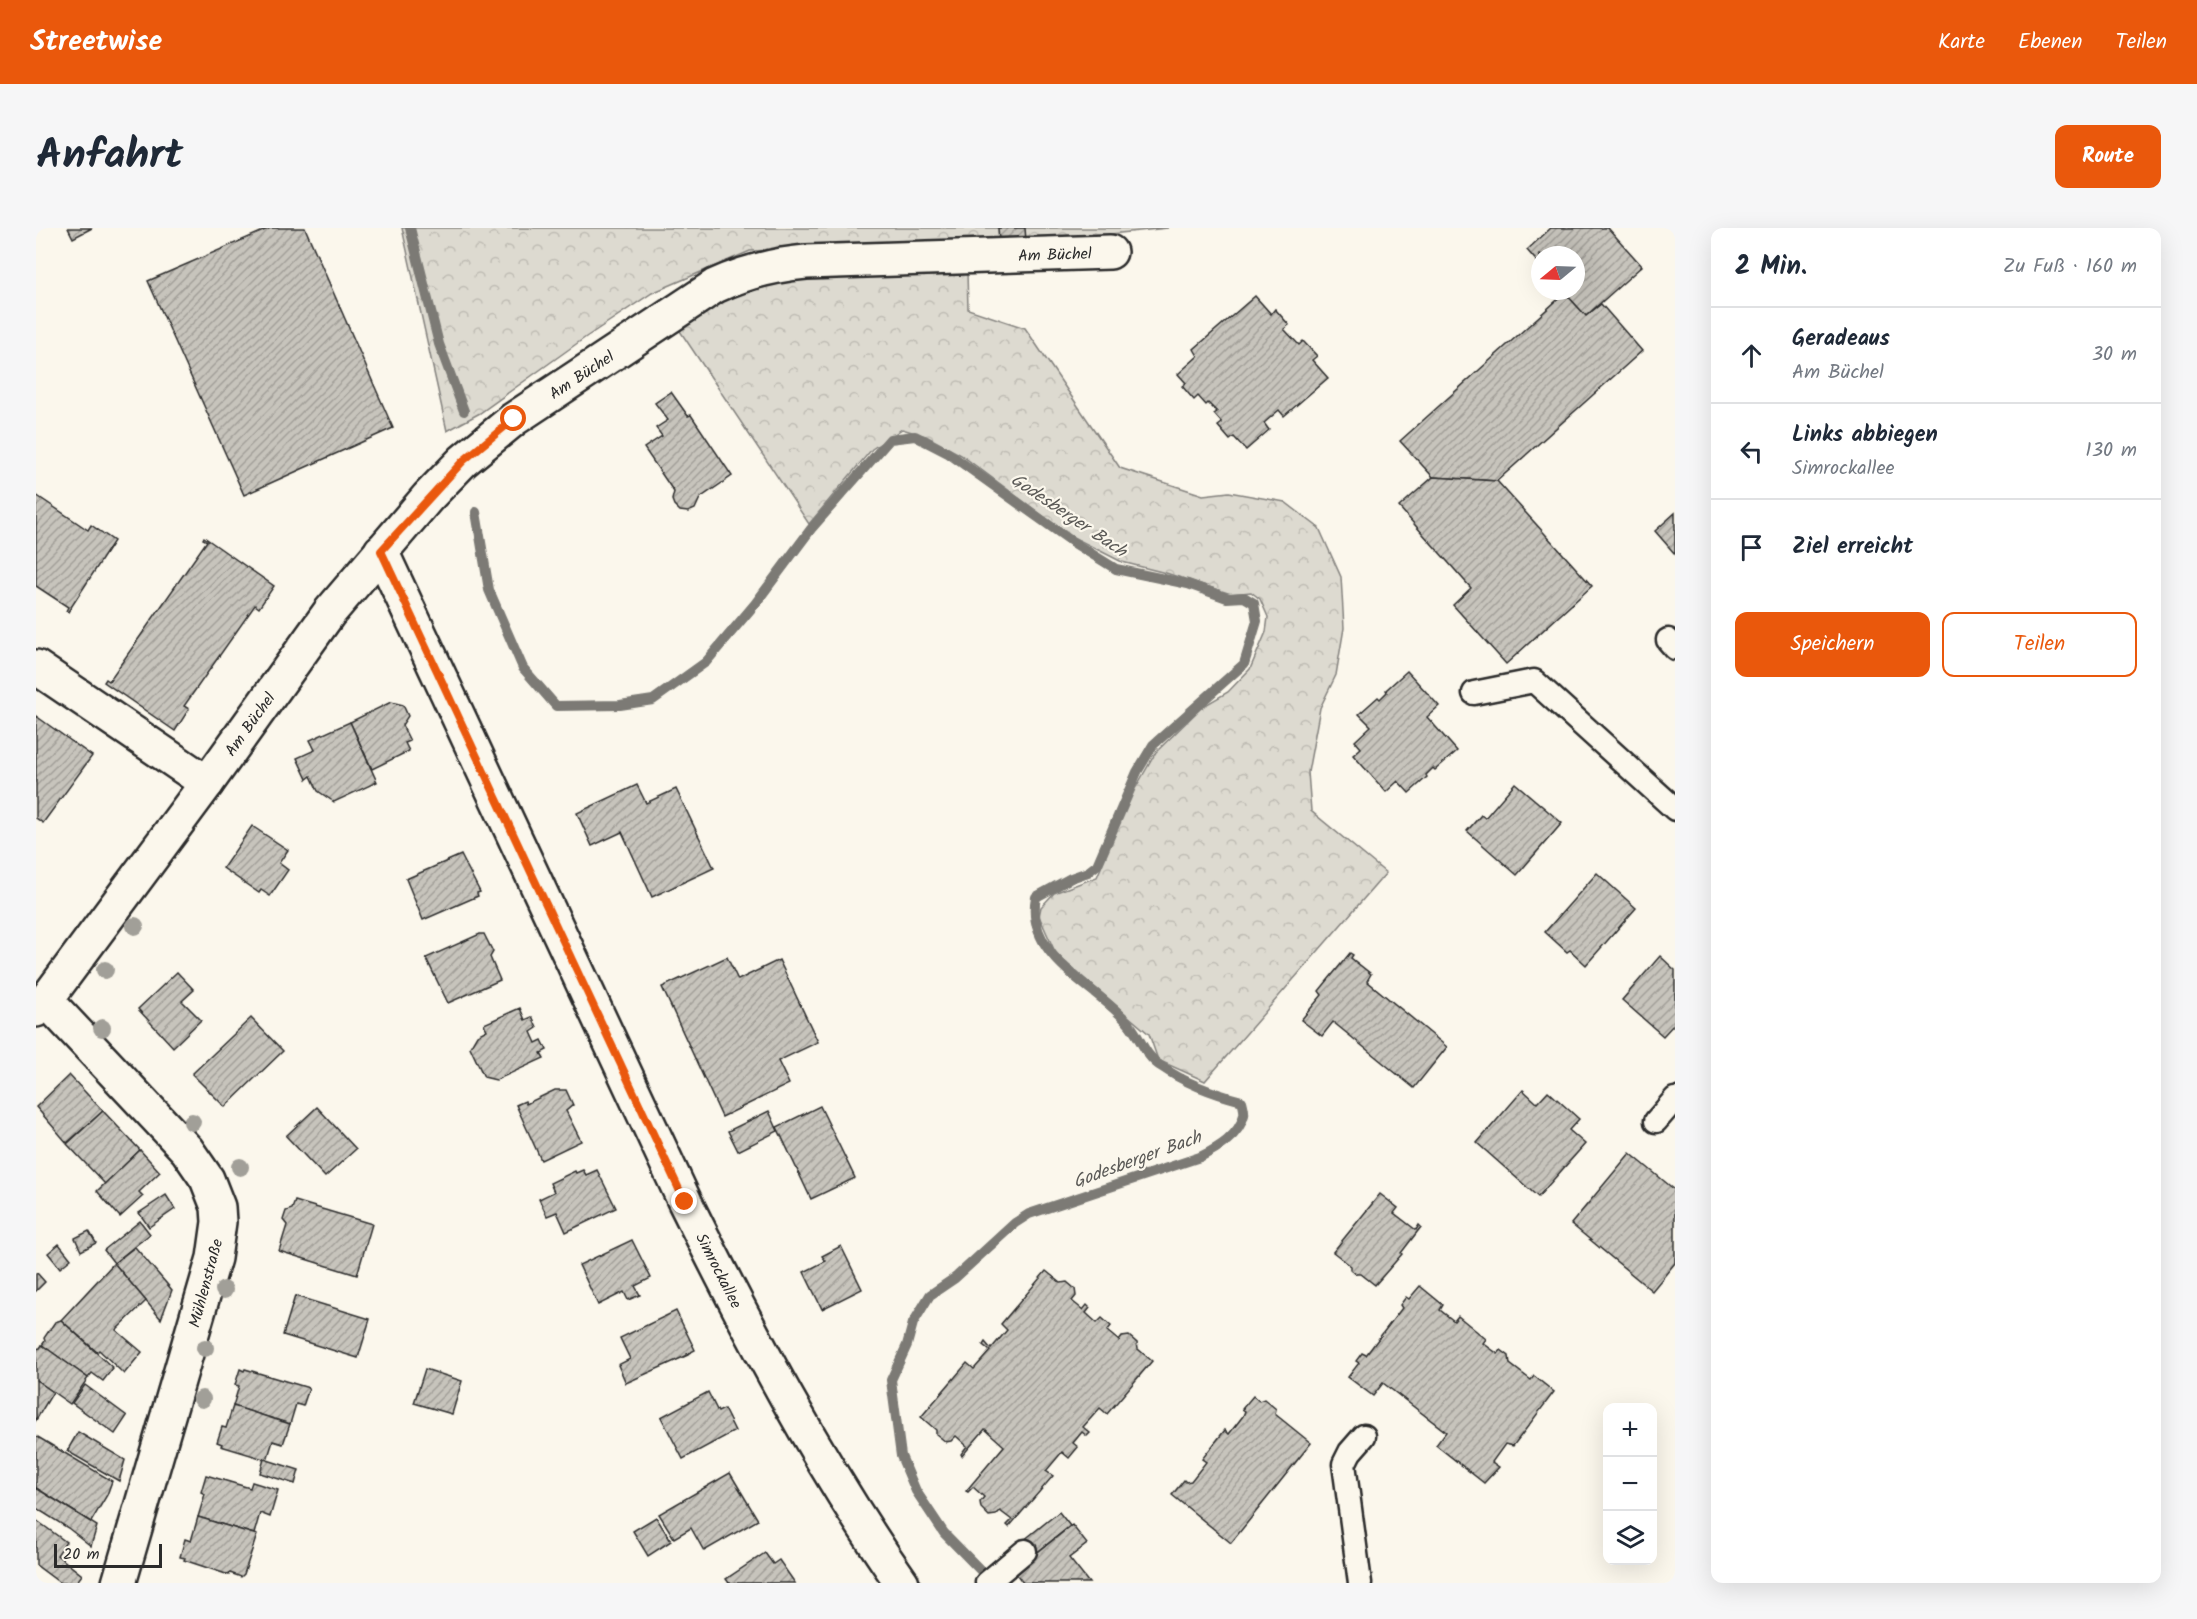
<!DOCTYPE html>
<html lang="de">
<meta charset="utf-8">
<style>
:root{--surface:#fff;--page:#f6f6f7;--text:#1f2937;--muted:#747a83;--line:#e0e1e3;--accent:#ea580c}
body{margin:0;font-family:Kalam,sans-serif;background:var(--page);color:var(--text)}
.controls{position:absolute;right:18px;bottom:18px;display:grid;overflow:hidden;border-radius:12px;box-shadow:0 6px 24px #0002}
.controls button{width:54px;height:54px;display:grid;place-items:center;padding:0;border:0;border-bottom:2px solid var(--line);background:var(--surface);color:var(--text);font:30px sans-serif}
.compass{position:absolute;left:1495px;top:18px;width:54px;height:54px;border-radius:50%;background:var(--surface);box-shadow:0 6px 24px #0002;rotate:251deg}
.scale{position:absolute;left:18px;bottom:15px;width:108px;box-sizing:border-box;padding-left:6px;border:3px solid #2b2b2b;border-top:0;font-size:16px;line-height:21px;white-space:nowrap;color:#2b2b2b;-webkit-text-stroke:4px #fbf7ec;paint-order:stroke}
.stop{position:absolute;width:18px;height:18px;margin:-14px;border:4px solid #ea580c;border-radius:50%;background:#fff}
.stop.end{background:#ea580c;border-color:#fff;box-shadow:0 2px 6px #0008}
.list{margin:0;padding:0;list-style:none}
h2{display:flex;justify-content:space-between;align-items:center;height:78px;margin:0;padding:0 24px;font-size:26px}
h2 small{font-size:20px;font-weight:400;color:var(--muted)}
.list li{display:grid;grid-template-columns:39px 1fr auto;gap:18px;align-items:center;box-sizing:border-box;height:96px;padding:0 24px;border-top:2px solid var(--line)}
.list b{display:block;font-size:22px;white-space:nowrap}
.list p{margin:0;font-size:20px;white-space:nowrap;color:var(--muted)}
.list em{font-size:20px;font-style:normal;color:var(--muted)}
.actions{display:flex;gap:12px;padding:18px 24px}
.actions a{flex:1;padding:14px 0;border:2px solid var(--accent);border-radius:12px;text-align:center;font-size:21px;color:var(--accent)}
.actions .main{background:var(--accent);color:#fff}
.icon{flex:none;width:33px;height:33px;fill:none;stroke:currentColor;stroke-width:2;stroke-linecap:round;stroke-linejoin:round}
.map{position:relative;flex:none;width:1639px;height:1355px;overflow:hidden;border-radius:12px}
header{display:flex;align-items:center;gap:36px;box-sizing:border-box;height:84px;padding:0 30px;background:var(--accent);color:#fff}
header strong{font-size:28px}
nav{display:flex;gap:33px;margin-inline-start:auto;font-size:21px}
.intro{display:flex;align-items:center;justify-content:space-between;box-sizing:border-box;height:144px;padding:0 36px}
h1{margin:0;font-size:42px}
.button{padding:15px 27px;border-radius:12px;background:var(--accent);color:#fff;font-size:21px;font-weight:700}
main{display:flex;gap:36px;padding:0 36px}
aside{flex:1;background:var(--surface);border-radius:12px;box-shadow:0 6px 24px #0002}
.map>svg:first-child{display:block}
.forest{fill:url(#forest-crowns);stroke:#84827e;stroke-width:1.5}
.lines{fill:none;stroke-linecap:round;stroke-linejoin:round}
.stream{stroke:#7b7a75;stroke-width:10}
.building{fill:url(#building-hatch);stroke:#2b2b2b;stroke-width:1.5}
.lane-casing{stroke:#2b2b2b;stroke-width:27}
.street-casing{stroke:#2b2b2b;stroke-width:38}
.lane{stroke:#fbf7ec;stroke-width:22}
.street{stroke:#fbf7ec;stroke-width:33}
.tree{fill:#a19f98}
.route{stroke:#ea580c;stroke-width:8}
.labels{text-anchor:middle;stroke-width:4.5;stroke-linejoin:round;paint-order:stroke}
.street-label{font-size:16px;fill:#2b2b2b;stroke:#fbf7ec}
.water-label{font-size:18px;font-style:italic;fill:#5a5956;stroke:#fbf7ec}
</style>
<header>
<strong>Streetwise</strong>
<nav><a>Karte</a><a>Ebenen</a><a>Teilen</a></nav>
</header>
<div class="intro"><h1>Anfahrt</h1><a class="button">Route</a></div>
<main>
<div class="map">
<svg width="1639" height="1355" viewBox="0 0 1639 1355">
<defs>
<pattern id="forest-crowns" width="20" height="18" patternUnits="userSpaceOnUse" patternTransform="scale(1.5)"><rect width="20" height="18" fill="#dddad0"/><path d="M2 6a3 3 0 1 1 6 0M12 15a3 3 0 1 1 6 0" fill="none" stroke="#bebbb3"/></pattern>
<pattern id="building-hatch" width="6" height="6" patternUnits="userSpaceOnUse" patternTransform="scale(1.5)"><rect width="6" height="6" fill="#c7c4bc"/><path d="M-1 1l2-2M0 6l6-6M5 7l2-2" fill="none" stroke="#a29f99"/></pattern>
</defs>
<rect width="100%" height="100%" fill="#fbf7ec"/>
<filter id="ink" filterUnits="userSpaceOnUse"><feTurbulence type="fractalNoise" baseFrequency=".0167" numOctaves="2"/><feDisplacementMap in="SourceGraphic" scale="12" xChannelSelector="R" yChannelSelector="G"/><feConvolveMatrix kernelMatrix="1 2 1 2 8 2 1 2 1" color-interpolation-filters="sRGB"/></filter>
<g filter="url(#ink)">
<g class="forest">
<path d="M 366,0 L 1132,0 L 1008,13 L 714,23 L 616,65 L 550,109 L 444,185 L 411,203 Z"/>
<path d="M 931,44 L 932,81 L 989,100 L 1084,240 L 1167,267 L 1193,264 L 1249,274 L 1283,300 L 1305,349 L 1308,400 L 1300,447 L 1284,480 L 1272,544 L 1275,583 L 1350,645 L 1169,853 L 1122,832 L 1113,806 L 1020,726 L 1003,688 L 1005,679 L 1018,665 L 1061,649 L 1099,561 L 1120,524 L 1166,479 L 1192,464 L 1214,441 L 1230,404 L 1232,389 L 1224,371 L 1215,364 L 1195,366 L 1130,345 L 1086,334 L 1033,307 L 925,227 L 890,208 L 866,201 L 836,221 L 773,296 L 634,88 L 716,50 Z"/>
</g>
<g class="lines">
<g class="stream">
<path d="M 374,0 L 403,116 L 428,183"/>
<path d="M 440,284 L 453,362 L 487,440 L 520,478 L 584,477 L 617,472 L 670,434 L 719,376 L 775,301 L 854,211 L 879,208 L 912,225 L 1038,315 L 1080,341 L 1152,356 L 1191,370 L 1208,369 L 1218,375 L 1221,393 L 1208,436 L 1117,517 L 1101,544 L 1061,637 L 1052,644 L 1035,650 L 1000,669 C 988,730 1061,757 1093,796 C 1105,810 1109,829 1126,839 C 1149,855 1179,866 1206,873 C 1207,877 1209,883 1208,887 C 1203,908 1182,920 1164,929 L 993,986 L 979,995 L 919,1050 L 894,1067 L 877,1095 L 871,1117 L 855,1152 L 865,1228 L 880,1263 L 908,1305 L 955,1353"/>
</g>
</g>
<g class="building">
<path d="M 32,0 L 56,0 L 37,10 Z"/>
<path d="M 234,0 L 269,0 L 357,200 L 208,267 L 112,53 Z"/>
<path d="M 962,0 L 989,0 L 990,13 L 963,14 Z"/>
<path d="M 1515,0 L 1572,0 L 1606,38 L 1550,88 L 1527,63 L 1540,63 L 1540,27 L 1504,27 L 1504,37 L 1491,22 Z"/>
<path d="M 1529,65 L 1550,88 L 1565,76 L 1606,123 L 1461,253 L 1397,249 L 1364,213 Z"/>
<path d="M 1219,68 L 1235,86 L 1239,81 L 1253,97 L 1248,101 L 1263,117 L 1267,113 L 1281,128 L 1276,132 L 1292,150 L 1248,188 L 1243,182 L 1228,195 L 1233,202 L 1210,222 L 1198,209 L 1194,212 L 1182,198 L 1186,195 L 1178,186 L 1181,184 L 1172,175 L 1170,177 L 1162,168 L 1158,172 L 1146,158 L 1150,155 L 1142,146 L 1162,128 L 1158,121 Z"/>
<path d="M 635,164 L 652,188 L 655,187 L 696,248 L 664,270 L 659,281 L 652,284 L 644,283 L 638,277 L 636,272 L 638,264 L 608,220 L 626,208 L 620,200 L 632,192 L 619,175 Z"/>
<path d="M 1397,249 L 1461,253 L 1556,358 L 1470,436 L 1417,377 L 1435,360 L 1363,279 Z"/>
<path d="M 0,267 L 52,302 L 55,297 L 78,313 L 32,384 L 30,383 L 32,379 L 0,358 Z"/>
<path d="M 1639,285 L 1639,326 L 1619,303 Z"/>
<path d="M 168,309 L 238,358 L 223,380 L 219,377 L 148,478 L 153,481 L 139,503 L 68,454 L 70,451 L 73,453 L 171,313 L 167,311 Z"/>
<path d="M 1371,443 L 1403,478 L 1391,489 L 1421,523 L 1399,542 L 1397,540 L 1390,547 L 1391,549 L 1373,565 L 1362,553 L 1350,564 L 1317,527 L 1325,520 L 1319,513 L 1335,498 L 1323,486 L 1342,469 L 1344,471 L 1351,464 L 1350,462 Z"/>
<path d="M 355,474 L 367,477 L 372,488 L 366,497 L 374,513 L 369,515 L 373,523 L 336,541 L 314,494 Z"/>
<path d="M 0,488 L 56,528 L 7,595 L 0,590 Z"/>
<path d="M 314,494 L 341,554 L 298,574 L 282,563 L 275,548 L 271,551 L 261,530 L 279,522 L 274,512 Z"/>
<path d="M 1479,555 L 1526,595 L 1481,647 L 1431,603 L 1445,587 L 1449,590 Z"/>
<path d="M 601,557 L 610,575 L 640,561 L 678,640 L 616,669 L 586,604 L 556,618 L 541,585 Z"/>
<path d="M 216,598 L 252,622 L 243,635 L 252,642 L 234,668 L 225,662 L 223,665 L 187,640 Z"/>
<path d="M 425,627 L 444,664 L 441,665 L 442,668 L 387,692 L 370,651 Z"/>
<path d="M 1561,645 L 1600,680 L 1550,737 L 1534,722 L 1531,724 L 1509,704 Z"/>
<path d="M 444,706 L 448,706 L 457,724 L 454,729 L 464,752 L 412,775 L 390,730 Z"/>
<path d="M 1314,725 L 1317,727 L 1315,730 L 1335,746 L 1331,753 L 1411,819 L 1378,860 L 1297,794 L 1286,808 L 1265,792 L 1286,767 L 1283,763 Z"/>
<path d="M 1624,728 L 1639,742 L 1639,795 L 1627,808 L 1586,772 Z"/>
<path d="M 691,729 L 702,752 L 743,732 L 782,814 L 742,833 L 753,856 L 686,889 L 626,759 Z"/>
<path d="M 141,744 L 158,762 L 146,773 L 165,792 L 137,819 L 102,781 Z"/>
<path d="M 484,780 L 489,792 L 496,789 L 501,800 L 495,804 L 500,815 L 506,812 L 511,822 L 505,825 L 508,830 L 460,852 L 448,849 L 434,819 L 441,807 L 451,802 L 448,796 Z"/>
<path d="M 215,790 L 247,823 L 189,879 L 156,846 Z"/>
<path d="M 33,847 L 67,883 L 31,915 L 0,879 Z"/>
<path d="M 519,862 L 530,862 L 537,877 L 530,883 L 545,913 L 505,932 L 480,877 L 489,873 L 490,876 Z"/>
<path d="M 1487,862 L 1501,875 L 1512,863 L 1543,891 L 1533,902 L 1549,916 L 1502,969 L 1441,915 Z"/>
<path d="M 784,878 L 819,950 L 775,971 L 741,899 Z"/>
<path d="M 281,879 L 320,921 L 289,949 L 250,908 Z"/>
<path d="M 67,883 L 104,922 L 69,956 L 31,916 Z"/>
<path d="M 733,883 L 742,903 L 702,923 L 692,903 Z"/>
<path d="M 104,922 L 124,944 L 103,964 L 107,968 L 84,989 L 61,963 Z"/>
<path d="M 1594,925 L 1639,962 L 1639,1035 L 1616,1063 L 1535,996 Z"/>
<path d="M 547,942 L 550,947 L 561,942 L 580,980 L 530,1004 L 521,984 L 511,988 L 503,971 L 518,964 L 514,955 L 539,943 L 540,945 Z"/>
<path d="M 1344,966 L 1362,980 L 1358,985 L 1380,1002 L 1383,997 L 1385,999 L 1365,1025 L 1366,1026 L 1339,1057 L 1325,1046 L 1320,1046 L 1315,1042 L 1315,1038 L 1297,1024 Z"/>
<path d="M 130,967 L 139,981 L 113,999 L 103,985 Z"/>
<path d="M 259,973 L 336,996 L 321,1047 L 243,1023 L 251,997 L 247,992 L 250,983 L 256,981 Z"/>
<path d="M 104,993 L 114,1006 L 78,1035 L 68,1022 Z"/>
<path d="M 53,1003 L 60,1015 L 45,1023 L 39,1010 Z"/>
<path d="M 596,1012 L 615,1050 L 599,1058 L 604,1067 L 592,1072 L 588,1064 L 562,1077 L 543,1037 Z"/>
<path d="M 23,1016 L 35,1031 L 24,1040 L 12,1025 Z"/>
<path d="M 805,1018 L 826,1061 L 786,1081 L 768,1044 L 790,1033 L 786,1028 Z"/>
<path d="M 99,1019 L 136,1062 L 125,1091 L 78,1035 Z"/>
<path d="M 78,1035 L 110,1073 L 80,1102 L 106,1124 L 88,1146 L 63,1122 L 61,1124 L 25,1092 Z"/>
<path d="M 1010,1043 L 1025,1055 L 1031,1054 L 1039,1061 L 1040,1068 L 1036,1073 L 1047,1082 L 1051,1077 L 1054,1080 L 1050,1085 L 1061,1095 L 1066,1090 L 1075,1098 L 1071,1103 L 1083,1113 L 1086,1109 L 1093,1108 L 1101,1115 L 1102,1121 L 1116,1133 L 1071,1186 L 1064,1180 L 1047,1199 L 1054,1205 L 1051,1208 L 1046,1204 L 1037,1215 L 1042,1219 L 1033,1230 L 1026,1224 L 1010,1243 L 1017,1248 L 973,1299 L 971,1297 L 976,1292 L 964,1283 L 960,1287 L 953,1288 L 945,1280 L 944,1274 L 948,1269 L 937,1259 L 932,1264 L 930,1263 L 968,1218 L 949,1201 L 926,1228 L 925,1226 L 931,1218 L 920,1208 L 915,1213 L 910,1214 L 900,1206 L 900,1202 L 885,1189 L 931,1135 L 938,1141 L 954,1123 L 947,1117 L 949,1114 L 955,1121 L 971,1102 L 965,1096 Z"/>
<path d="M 1,1045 L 9,1054 L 0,1063 L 0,1046 Z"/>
<path d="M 1384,1058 L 1407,1077 L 1404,1082 L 1418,1093 L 1422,1088 L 1450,1111 L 1447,1115 L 1462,1126 L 1465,1122 L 1473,1128 L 1474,1136 L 1495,1152 L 1498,1148 L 1518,1164 L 1477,1218 L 1469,1216 L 1456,1234 L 1463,1239 L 1448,1255 L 1400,1217 L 1410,1204 L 1347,1155 L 1337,1168 L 1312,1149 L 1323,1135 L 1320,1133 L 1326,1125 L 1330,1127 L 1366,1080 L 1364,1077 L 1370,1069 L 1373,1071 Z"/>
<path d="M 259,1068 L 334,1091 L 322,1130 L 247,1107 Z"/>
<path d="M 640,1083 L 659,1122 L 651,1126 L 652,1127 L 590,1155 L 582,1137 L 594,1131 L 584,1110 Z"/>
<path d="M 25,1092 L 77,1140 L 67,1153 L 56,1145 L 52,1150 L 6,1117 L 9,1113 L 8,1110 L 19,1094 Z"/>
<path d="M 6,1117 L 52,1150 L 34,1176 L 0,1152 L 0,1121 L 4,1120 Z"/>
<path d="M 204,1141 L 208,1143 L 209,1141 L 273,1160 L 267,1178 L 260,1176 L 254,1196 L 197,1178 L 203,1158 L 199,1157 Z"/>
<path d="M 389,1141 L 426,1153 L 416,1186 L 378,1175 Z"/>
<path d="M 0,1152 L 17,1164 L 0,1192 Z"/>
<path d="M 49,1157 L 91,1188 L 79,1206 L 36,1175 Z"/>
<path d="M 672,1164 L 682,1184 L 688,1181 L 699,1203 L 647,1231 L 625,1189 Z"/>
<path d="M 1217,1168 L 1223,1173 L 1228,1171 L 1240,1181 L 1239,1186 L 1275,1215 L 1195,1315 L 1136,1267 L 1148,1252 L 1150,1254 L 1155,1253 L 1170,1234 L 1166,1231 L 1189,1202 L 1193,1206 L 1207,1188 L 1209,1183 L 1206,1181 Z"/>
<path d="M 197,1178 L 254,1196 L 247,1216 L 237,1213 L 231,1232 L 185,1218 L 186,1216 L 181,1214 L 186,1199 L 190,1200 Z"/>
<path d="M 42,1204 L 89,1232 L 83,1253 L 31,1223 Z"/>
<path d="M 0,1208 L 76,1253 L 71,1267 L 55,1294 L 0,1260 Z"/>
<path d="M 228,1231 L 263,1242 L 259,1256 L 224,1245 Z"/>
<path d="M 694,1245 L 722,1292 L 668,1323 L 655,1300 L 638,1310 L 623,1286 Z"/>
<path d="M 170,1247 L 214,1260 L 216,1254 L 242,1262 L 234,1289 L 224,1285 L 218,1306 L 162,1289 L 169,1266 L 165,1264 Z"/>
<path d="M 0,1260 L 61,1298 L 55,1318 L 32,1300 L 0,1280 Z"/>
<path d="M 1023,1284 L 1034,1298 L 994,1330 L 983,1316 Z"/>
<path d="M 162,1289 L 221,1307 L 208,1346 L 205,1349 L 194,1345 L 193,1347 L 148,1332 L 149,1330 L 144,1329 L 149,1311 L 155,1313 Z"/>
<path d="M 620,1289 L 635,1313 L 612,1328 L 597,1303 Z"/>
<path d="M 0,1292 L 30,1314 L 21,1327 L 46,1347 L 40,1355 L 24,1355 L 0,1337 Z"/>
<path d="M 1036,1297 L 1051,1316 L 1033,1330 L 1053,1355 L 987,1355 L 978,1343 Z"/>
<path d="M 729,1325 L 737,1336 L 743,1332 L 759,1355 L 693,1355 L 690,1351 Z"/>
</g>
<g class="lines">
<g class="lane-casing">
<g id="lane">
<path d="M 1632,412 L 1639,420"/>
<path d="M 1438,465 L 1498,453 L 1639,581"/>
<path d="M 1620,893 L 1639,871"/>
<path d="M 951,1355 L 989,1323"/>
<path d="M 1324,1355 L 1308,1236 L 1314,1224 L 1328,1208"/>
</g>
</g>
<g class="street-casing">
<g id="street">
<path id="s1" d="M 345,323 L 649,974 C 714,1105 782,1235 866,1355"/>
<path d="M 0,439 L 171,555"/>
<path d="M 10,772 L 151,922 L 171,951 L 182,979 L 183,994 L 178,1030 L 83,1355"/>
<path id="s2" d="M 0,782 L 10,772 L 171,555 L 293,385 L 392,269 L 427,233 L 478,191 L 679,58 C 709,44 737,37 770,34 L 1074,24"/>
</g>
</g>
<use href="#lane" class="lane"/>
<use href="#street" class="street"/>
</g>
<g class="tree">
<circle cx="99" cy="698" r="9"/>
<circle cx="69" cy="742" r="9"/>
<circle cx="66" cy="800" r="9"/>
<circle cx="156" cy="894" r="9"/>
<circle cx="204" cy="939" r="9"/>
<circle cx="188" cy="1062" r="9"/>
<circle cx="169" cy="1120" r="9"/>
<circle cx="166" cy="1171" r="9"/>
</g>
</g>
<g class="lines" filter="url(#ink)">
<path class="route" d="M 478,191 L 427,233 L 345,323 L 649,974"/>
</g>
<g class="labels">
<g class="street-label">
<text dy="6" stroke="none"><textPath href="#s2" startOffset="1347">Am Büchel</textPath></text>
<text dy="6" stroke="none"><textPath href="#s2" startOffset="843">Am Büchel</textPath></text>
<text dy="6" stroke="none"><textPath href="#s2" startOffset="357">Am Büchel</textPath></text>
<text dy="6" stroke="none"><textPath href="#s1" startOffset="795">Simrockallee</textPath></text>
<text transform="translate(169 1055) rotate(-75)" y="6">Mühlenstraße</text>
</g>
<g class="water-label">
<text transform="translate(1033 287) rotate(34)" y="6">Godesberger Bach</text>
<text transform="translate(1101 931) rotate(-20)" y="6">Godesberger Bach</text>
</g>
</g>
</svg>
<div class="controls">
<button>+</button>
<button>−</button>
<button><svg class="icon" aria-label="layers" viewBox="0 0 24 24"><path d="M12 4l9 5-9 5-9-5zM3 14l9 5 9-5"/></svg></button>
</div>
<svg class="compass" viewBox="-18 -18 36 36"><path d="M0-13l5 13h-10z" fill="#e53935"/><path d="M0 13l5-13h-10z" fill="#747a83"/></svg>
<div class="scale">20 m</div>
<div class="stop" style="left:478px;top:191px"></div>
<div class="stop end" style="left:649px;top:974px"></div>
</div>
<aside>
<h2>2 Min.<small>Zu Fuß · 160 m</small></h2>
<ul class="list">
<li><svg class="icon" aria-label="ahead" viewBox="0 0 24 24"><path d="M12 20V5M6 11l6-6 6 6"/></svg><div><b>Geradeaus</b><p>Am Büchel</p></div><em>30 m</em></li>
<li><svg class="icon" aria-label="left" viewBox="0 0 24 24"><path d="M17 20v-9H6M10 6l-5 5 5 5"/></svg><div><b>Links abbiegen</b><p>Simrockallee</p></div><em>130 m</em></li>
<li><svg class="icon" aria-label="arrive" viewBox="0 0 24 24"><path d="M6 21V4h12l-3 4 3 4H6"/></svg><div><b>Ziel erreicht</b></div></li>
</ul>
<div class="actions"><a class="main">Speichern</a><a>Teilen</a></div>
</aside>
</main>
